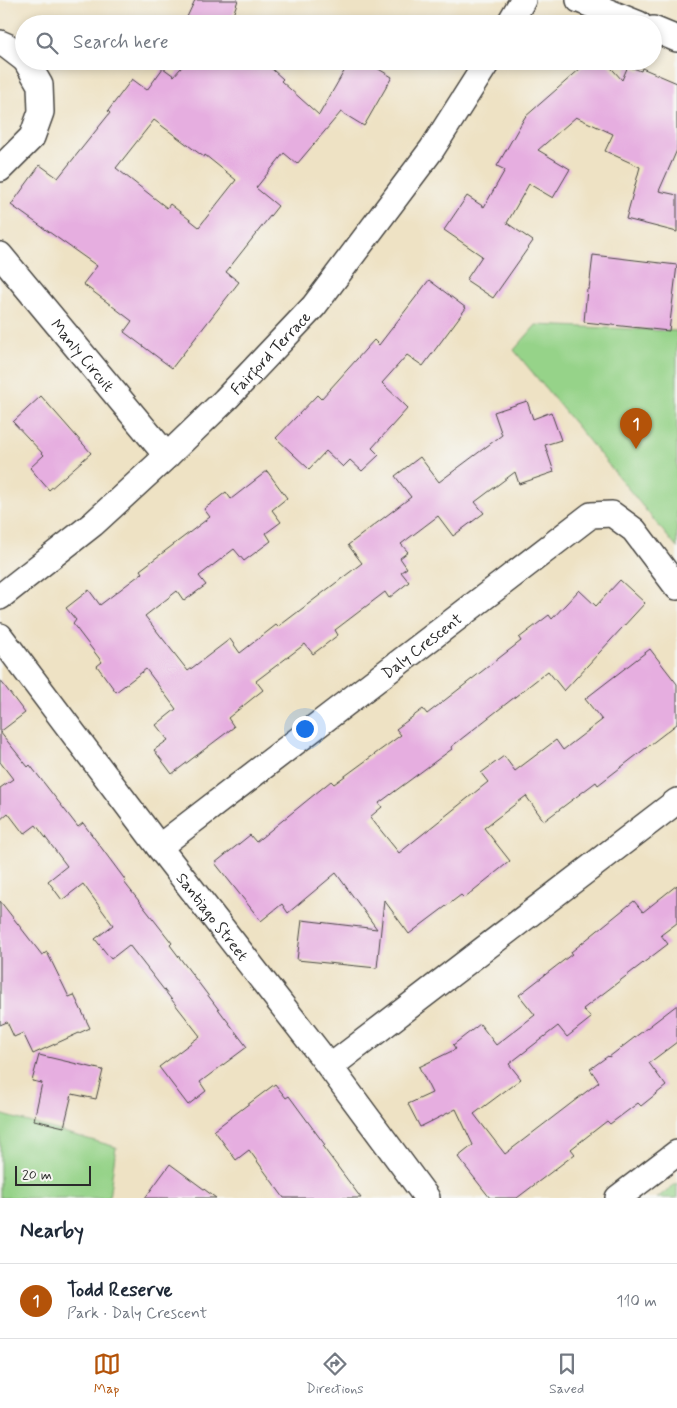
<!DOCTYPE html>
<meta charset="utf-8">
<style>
:root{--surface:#fff;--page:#f6f6f7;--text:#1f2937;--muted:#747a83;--line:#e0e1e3;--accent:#b45309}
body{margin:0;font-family:Mynerve,sans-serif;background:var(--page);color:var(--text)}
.scale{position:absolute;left:15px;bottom:12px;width:76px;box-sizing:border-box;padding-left:5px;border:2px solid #2b2b2b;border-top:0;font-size:14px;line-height:18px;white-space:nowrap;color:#2b2b2b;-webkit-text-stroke:4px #f6f6f2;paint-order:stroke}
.you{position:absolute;left:304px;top:728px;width:18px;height:18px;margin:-12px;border:4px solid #fff;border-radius:50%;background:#1a73e8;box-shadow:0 0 0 8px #1a73e833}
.badge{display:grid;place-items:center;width:32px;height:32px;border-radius:50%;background:var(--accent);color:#fff;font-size:16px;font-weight:700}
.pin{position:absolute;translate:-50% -41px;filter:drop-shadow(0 1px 2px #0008)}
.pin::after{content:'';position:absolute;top:26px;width:18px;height:15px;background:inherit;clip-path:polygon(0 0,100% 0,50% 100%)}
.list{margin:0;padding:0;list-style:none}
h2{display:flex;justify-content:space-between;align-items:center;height:65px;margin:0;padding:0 20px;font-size:21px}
h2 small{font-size:16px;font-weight:400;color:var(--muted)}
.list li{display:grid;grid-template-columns:32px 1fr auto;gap:15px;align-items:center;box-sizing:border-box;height:75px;padding:0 20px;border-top:1px solid var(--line)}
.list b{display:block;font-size:19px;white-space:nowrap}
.list p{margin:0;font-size:16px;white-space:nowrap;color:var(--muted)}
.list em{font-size:16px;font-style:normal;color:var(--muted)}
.icon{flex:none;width:28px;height:28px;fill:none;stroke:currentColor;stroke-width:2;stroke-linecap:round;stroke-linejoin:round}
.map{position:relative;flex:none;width:677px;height:1198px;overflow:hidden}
.search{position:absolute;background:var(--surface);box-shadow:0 2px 8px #0003;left:15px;right:15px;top:15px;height:55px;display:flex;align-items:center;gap:12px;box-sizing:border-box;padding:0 18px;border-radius:28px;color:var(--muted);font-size:19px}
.sheet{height:140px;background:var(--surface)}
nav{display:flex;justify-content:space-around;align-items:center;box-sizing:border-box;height:70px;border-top:1px solid var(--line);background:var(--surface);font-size:14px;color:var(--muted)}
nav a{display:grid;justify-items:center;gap:2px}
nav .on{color:var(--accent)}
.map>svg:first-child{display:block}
.green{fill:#96d389;stroke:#607f5a}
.building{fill:#e6aee0;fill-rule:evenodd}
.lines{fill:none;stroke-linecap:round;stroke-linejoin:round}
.street-casing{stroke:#484642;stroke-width:28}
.street{stroke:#fff;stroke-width:25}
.labels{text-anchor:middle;stroke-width:4.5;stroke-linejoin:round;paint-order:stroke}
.street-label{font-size:16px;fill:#2b2b2b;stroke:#f6f6f2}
</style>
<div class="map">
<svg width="677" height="1198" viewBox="0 0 677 1198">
<rect width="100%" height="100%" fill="#f6f6f2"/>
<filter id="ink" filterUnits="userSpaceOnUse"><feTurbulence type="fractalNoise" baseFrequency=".02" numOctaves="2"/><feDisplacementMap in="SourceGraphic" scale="10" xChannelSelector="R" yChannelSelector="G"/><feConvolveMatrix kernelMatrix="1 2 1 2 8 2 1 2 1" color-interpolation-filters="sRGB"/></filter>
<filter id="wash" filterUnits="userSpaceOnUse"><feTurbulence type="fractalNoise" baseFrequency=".0096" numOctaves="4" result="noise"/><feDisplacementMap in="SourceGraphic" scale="20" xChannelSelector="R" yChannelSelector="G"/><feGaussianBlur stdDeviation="1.12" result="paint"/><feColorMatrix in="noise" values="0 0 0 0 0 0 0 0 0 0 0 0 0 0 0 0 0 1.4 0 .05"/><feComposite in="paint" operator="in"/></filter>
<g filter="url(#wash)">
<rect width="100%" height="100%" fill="#eee2c4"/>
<g class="green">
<path d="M 536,325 L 677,331 L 677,548 L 514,350 Z"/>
<path d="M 0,1114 L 116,1147 L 109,1198 L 0,1198 Z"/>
<path d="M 677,1183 L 677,1198 L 657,1198 Z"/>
</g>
<g id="blocks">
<g class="building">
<path d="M 195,0 L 238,0 L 230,24 L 206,24 L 187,17 Z"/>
<path d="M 187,61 L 263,61 L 283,79 L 281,81 L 319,115 L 350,61 L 365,61 L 392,77 L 364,126 L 341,112 L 297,164 L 284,153 L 256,188 L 278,206 L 226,272 L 239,282 L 172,368 L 124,332 L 132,321 L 83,284 L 97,266 L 11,205 L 40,165 L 58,178 L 110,113 L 108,111 L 132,79 L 147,90 L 163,68 L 174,76 ZM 154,120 L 204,157 L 205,155 L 236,180 L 199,227 L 170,204 L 167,208 L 116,168 Z"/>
<path d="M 589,61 L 605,61 L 622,80 L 628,66 L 641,71 L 642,68 L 677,83 L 677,150 L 659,191 L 677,195 L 677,232 L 626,219 L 640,167 L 605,151 L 613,134 L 576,117 L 538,150 L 570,169 L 553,198 L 529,184 L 507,223 L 533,241 L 493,298 L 466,280 L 482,256 L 444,230 L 467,196 L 484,207 L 505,170 L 497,166 L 525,117 Z"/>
<path d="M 593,255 L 677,265 L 669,331 L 584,322 L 587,289 L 589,289 Z"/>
<path d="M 429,280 L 466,308 L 423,366 L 407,355 L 382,383 L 408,408 L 372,448 L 379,455 L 362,471 L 350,460 L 343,467 L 326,451 L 309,469 L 276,438 L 317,395 L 321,399 L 374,340 L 379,345 Z"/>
<path d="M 41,396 L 91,453 L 49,490 L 30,468 L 44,455 L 13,422 Z"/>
<path d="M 527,401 L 533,419 L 551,412 L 561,440 L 545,445 L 554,472 L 519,484 L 515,472 L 475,502 L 484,513 L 453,536 L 438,516 L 401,544 L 408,552 L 400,558 L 407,568 L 401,572 L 409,582 L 389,598 L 385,592 L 335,630 L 338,635 L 313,654 L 305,644 L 256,681 L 263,690 L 228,718 L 234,727 L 172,774 L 154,750 L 168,740 L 156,725 L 176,709 L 146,669 L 116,692 L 97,666 L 102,662 L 73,624 L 76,620 L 66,608 L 89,590 L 100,605 L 142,573 L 140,570 L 210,517 L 204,509 L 226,492 L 231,499 L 267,471 L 287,498 L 272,510 L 281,522 L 266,533 L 271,541 L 244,561 L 234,549 L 199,576 L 206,585 L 184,601 L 177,591 L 145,616 L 188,671 L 230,639 L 240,653 L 276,625 L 278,627 L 362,563 L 348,545 L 411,497 L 395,476 L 420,457 L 439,482 L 502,435 L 494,412 Z"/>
<path d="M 620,580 L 645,603 L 564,691 L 548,671 L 451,747 L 452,749 L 379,803 L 382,807 L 370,817 L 399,853 L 488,782 L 481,773 L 504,756 L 515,771 L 556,740 L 563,750 L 602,720 L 585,699 L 650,649 L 677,684 L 677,724 L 598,785 L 596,782 L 544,821 L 526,796 L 484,828 L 510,861 L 464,898 L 461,895 L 409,934 L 384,900 L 377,968 L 297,960 L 302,920 L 377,929 L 336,873 L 288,913 L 282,904 L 261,921 L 215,863 L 250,835 L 256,842 L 331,781 L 334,784 L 401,735 L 396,729 L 423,709 L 427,714 L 521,641 L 519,638 L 549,615 L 552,619 L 579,590 L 596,606 Z"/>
<path d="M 0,680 L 25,713 L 0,732 L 28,767 L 30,765 L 78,827 L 83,823 L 126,881 L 124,882 L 172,943 L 170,945 L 247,1047 L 200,1082 L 206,1091 L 188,1105 L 159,1067 L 200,1036 L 129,945 L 111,959 L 95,939 L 113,925 L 83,884 L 62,900 L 48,881 L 67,866 L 36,825 L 24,834 L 8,813 L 0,820 L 0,788 L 13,779 L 0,762 Z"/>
<path d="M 677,885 L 677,923 L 661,935 L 668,944 L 583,1009 L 591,1018 L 567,1037 L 558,1026 L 509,1064 L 521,1079 L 474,1114 L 505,1154 L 599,1082 L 590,1069 L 608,1056 L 609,1057 L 677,1005 L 677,1042 L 649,1063 L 666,1086 L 641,1106 L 638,1103 L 610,1124 L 607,1121 L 571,1149 L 575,1154 L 517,1198 L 490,1198 L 458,1157 L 473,1145 L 456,1109 L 420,1127 L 408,1104 L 432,1093 L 419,1067 L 456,1049 L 453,1045 L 480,1024 L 496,1045 L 535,1015 L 519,995 L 572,954 L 571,952 L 634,901 L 643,912 Z"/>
<path d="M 0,901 L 42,955 L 47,952 L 69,997 L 74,995 L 90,1028 L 33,1054 L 23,1033 L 14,1037 L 7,1022 L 0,1025 Z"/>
<path d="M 39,1055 L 103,1070 L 96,1099 L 72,1094 L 64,1127 L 34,1120 L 42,1083 L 32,1081 Z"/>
<path d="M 275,1084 L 286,1098 L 289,1096 L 325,1145 L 323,1147 L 361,1198 L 284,1198 L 249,1150 L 236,1160 L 214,1130 Z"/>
<path d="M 170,1164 L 216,1198 L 145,1198 Z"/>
</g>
</g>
</g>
<g filter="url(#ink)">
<use href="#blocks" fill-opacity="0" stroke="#484642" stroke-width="1"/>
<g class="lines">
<g class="street-casing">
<g id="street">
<path d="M 579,0 L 639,24"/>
<path d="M 509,24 L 523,0"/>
<path d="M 653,29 L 677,39"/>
<path d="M 0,43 L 7,46 L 24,59"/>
<path d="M 0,169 L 32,137 L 41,112 L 40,85 L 26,61"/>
<path id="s1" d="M 0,255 L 167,456"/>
<path id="s2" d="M 0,597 L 93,524 L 167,456 L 225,400 L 314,306 L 432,149 L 488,61"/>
<path id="s3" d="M 0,636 L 159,847 L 330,1067 L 427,1198"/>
<path id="s4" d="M 159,847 L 591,515 L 612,514 L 634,530 L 677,587"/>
<path d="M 330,1067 L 677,801"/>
<path d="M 618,1198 L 677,1153"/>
</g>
</g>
<use href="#street" class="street"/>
</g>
</g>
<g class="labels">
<g class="street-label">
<text dy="6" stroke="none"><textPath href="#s2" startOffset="365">Fairford Terrace</textPath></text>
<text dy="6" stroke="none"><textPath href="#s1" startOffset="130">Manly Circuit</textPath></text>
<text dy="6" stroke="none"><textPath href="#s4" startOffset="331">Daly Crescent</textPath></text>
<text dy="6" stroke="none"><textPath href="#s3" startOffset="352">Santiago Street</textPath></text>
</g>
</g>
</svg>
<div class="scale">20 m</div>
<div class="you"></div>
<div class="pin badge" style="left:636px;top:449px">1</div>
<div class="search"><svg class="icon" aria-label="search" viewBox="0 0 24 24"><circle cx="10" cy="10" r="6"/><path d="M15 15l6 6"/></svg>Search here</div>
</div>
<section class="sheet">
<h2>Nearby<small></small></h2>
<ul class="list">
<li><span class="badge">1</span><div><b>Todd Reserve</b><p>Park · Daly Crescent</p></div><em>110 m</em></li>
</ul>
</section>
<nav>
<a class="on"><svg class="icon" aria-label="map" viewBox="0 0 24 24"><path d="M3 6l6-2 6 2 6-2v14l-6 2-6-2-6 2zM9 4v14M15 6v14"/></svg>Map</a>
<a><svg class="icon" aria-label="directions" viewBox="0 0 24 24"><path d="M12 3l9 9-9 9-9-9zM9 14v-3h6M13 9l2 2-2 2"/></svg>Directions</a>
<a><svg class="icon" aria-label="saved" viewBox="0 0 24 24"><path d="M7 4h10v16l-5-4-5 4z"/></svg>Saved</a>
</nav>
